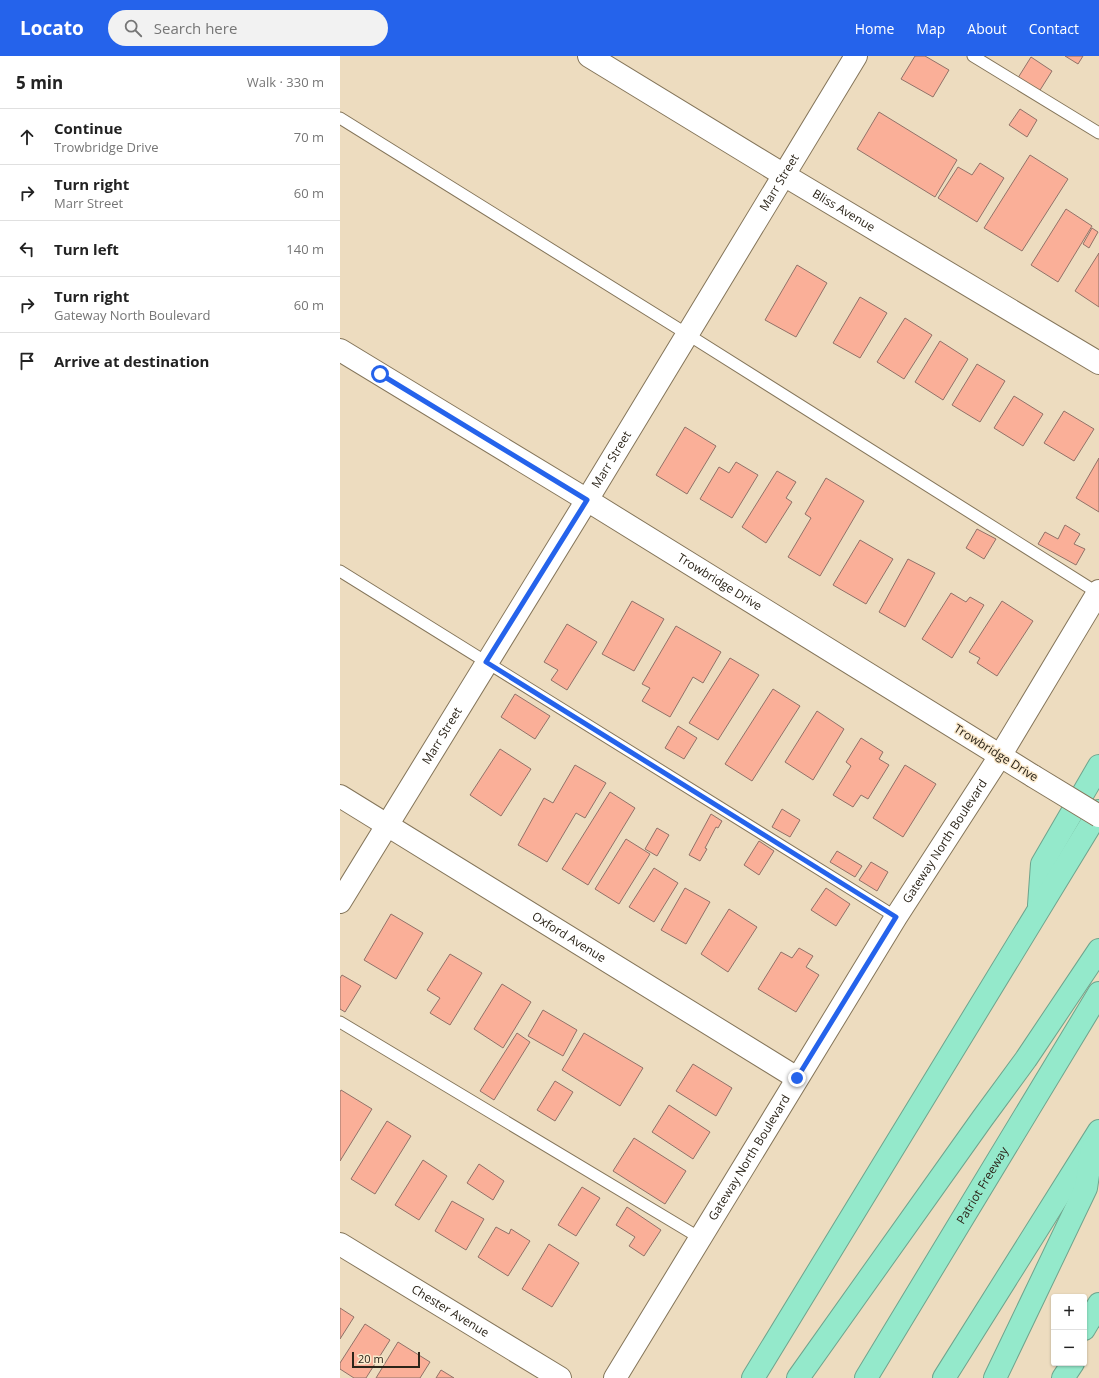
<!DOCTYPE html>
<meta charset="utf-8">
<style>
:root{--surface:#fff;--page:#f2f2f2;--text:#222;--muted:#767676;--line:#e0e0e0;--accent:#2563eb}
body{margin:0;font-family:"Open Sans",sans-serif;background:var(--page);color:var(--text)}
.controls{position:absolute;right:12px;bottom:12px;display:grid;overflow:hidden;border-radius:4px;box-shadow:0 1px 3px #0004}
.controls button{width:36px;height:36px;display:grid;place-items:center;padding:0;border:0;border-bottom:1px solid var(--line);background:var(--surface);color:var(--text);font:20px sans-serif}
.scale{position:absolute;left:12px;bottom:10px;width:68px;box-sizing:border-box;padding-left:4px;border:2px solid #2b2419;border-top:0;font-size:11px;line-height:14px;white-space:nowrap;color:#2b2419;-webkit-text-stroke:3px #fae9cc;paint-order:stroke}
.stop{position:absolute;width:12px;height:12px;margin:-9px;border:3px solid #2563eb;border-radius:50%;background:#fff}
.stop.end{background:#2563eb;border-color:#fff;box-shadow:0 1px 4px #0008}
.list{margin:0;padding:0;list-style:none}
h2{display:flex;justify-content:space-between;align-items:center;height:52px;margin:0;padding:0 16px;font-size:17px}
h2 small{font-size:13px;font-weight:400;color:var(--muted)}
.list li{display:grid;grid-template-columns:26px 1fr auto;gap:12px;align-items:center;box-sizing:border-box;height:56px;padding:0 16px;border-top:1px solid var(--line)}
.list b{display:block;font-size:15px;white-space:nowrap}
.list p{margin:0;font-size:13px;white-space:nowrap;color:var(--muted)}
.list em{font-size:13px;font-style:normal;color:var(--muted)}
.icon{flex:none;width:22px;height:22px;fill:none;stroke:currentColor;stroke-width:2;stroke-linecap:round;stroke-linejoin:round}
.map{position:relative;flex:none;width:759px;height:1322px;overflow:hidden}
header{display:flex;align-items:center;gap:24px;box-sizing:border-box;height:56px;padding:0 20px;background:var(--accent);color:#fff}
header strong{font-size:19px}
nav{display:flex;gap:22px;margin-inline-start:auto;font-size:14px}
.search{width:280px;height:36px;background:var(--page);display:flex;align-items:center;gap:10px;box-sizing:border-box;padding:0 14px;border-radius:22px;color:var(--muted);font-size:15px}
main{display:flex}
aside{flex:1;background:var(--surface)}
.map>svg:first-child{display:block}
.building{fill:#faaf98;stroke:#917268}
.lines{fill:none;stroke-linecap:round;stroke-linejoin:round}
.service-casing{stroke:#84755a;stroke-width:13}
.minor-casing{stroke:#84755a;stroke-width:24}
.secondary-casing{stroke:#84755a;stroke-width:24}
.motorway-casing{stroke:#6fa48d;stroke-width:24}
.service{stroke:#fff;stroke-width:11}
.minor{stroke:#fff;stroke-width:22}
.secondary{stroke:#fff;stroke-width:22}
.motorway{stroke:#94e9cb;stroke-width:22}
.secondary-bridge-casing{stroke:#84755a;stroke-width:24;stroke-linecap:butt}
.secondary-bridge{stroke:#fff;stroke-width:22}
.route{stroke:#2563eb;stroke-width:5}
.labels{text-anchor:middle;stroke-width:3;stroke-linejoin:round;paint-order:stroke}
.street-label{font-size:12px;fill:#2b2419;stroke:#fae9cc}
</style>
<header>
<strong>Locato</strong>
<div class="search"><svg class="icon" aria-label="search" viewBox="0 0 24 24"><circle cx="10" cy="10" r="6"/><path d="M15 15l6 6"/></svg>Search here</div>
<nav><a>Home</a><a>Map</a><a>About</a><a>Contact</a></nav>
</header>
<main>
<aside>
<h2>5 min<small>Walk · 330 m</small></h2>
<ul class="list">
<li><svg class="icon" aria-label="ahead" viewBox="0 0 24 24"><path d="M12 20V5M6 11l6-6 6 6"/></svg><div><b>Continue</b><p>Trowbridge Drive</p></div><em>70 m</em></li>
<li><svg class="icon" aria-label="right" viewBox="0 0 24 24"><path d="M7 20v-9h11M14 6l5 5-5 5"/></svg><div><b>Turn right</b><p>Marr Street</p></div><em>60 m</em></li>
<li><svg class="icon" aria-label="left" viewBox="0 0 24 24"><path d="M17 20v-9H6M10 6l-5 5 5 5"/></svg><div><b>Turn left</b></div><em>140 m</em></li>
<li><svg class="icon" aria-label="right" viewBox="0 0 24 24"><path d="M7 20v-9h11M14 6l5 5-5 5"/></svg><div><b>Turn right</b><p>Gateway North Boulevard</p></div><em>60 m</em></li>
<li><svg class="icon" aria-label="arrive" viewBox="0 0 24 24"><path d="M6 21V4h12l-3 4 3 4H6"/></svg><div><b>Arrive at destination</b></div></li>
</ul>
</aside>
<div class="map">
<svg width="759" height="1322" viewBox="0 0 759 1322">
<rect width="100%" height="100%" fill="#eddcbf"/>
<g class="building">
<path d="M 575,0 L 585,0 L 609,14 L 593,41 L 561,23 Z"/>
<path d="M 725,0 L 743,0 L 738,8 Z"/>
<path d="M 691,1 L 712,15 L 697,39 L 676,25 Z"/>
<path d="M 680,53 L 697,64 L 687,81 L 669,69 Z"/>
<path d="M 539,56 L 617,104 L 595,141 L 517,93 Z"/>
<path d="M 690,99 L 728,123 L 682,195 L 644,172 Z"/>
<path d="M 640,107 L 664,122 L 637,166 L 598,142 L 618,111 L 632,119 Z"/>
<path d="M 726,153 L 752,170 L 718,226 L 691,209 Z"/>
<path d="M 752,172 L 758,176 L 749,192 L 743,188 Z"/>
<path d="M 759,197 L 759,251 L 735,235 Z"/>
<path d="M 457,209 L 487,227 L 456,281 L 425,264 Z"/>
<path d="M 520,241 L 547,257 L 520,302 L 493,287 Z"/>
<path d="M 565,262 L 592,279 L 564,323 L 537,306 Z"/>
<path d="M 600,285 L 628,303 L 603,344 L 575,326 Z"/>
<path d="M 637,308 L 665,325 L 640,366 L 612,349 Z"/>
<path d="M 674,340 L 703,358 L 683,390 L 654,372 Z"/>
<path d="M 724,355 L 754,373 L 734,405 L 704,387 Z"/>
<path d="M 345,371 L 376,390 L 347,438 L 316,419 Z"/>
<path d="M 759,402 L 759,456 L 736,442 Z"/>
<path d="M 396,406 L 418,419 L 392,462 L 360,443 L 379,411 L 389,417 Z"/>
<path d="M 437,415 L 456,426 L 446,442 L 452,446 L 426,487 L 402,471 Z"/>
<path d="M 486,422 L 524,445 L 480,520 L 448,501 L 471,462 L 465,458 Z"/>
<path d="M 725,469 L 740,478 L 734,488 L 745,493 L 736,509 L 698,488 L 705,476 L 718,483 Z"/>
<path d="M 637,473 L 656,483 L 644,503 L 626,492 Z"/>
<path d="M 520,484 L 553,503 L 526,548 L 493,529 Z"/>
<path d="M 568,503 L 595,517 L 565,571 L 539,556 Z"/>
<path d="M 611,537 L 626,546 L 630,541 L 644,549 L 612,602 L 582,583 Z"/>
<path d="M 292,545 L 324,563 L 294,615 L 262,598 Z"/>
<path d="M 662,545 L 693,565 L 657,620 L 637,607 L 640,602 L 629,596 Z"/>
<path d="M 227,568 L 257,586 L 227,634 L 211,624 L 218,614 L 204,606 Z"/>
<path d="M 336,570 L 381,596 L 363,627 L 353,621 L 330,661 L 302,645 L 310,632 L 302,628 Z"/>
<path d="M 390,602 L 419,619 L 378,684 L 349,667 Z"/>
<path d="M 433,633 L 460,650 L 412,725 L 385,708 Z"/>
<path d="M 175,638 L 210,660 L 195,683 L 161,661 Z"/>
<path d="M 477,655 L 504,673 L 473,724 L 445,706 Z"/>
<path d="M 338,670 L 357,682 L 344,703 L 325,692 Z"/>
<path d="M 521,682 L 543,696 L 539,703 L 549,709 L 528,743 L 521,739 L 513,751 L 493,739 L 511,710 L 506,706 Z"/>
<path d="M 160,693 L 191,713 L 161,760 L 130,739 Z"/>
<path d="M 235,709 L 266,727 L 245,762 L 236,757 L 207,806 L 178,789 L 204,742 L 213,747 Z"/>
<path d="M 565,709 L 596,728 L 563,781 L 533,762 Z"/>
<path d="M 270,736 L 295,752 L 248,829 L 222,813 Z"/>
<path d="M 442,753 L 460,764 L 450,781 L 432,771 Z"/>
<path d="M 371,758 L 382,765 L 378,772 L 376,771 L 365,792 L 367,793 L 360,805 L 349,799 Z"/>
<path d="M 317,772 L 329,779 L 317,800 L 305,793 Z"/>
<path d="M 286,783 L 310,798 L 279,848 L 255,833 Z"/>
<path d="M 419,785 L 434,795 L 419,819 L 404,809 Z"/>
<path d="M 497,795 L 522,810 L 515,821 L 490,806 Z"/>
<path d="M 531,806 L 548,816 L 537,835 L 519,824 Z"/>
<path d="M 314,812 L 338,827 L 314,866 L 289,851 Z"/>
<path d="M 345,832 L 370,846 L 346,888 L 321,874 Z"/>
<path d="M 486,832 L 510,848 L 496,870 L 471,854 Z"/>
<path d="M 389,853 L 417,871 L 388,916 L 361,898 Z"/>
<path d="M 51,858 L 83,877 L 56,923 L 24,904 Z"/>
<path d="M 459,892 L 473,900 L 466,911 L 479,919 L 456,956 L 418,933 L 441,896 L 452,902 Z"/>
<path d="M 110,898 L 142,917 L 110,969 L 90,957 L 100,942 L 87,934 Z"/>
<path d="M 2,919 L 21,930 L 5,956 L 0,953 L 0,922 Z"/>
<path d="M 162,928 L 191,946 L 163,992 L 134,973 Z"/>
<path d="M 203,954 L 237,974 L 223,1000 L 188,980 Z"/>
<path d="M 177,977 L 190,986 L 154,1044 L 140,1035 Z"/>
<path d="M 244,977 L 303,1012 L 280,1050 L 222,1014 Z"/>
<path d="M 353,1008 L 392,1032 L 376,1060 L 336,1035 Z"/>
<path d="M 215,1025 L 233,1036 L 215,1065 L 197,1054 Z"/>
<path d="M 1,1034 L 32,1053 L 0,1105 L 0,1036 Z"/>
<path d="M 329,1049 L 370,1076 L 353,1103 L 312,1076 Z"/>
<path d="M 47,1065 L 71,1080 L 35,1138 L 11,1123 Z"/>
<path d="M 294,1082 L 346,1115 L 325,1148 L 273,1115 Z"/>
<path d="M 83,1104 L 107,1120 L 79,1164 L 55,1149 Z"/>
<path d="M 139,1108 L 164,1125 L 153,1144 L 127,1127 Z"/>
<path d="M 242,1131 L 260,1142 L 236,1180 L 218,1169 Z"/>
<path d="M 112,1145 L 144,1163 L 126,1194 L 95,1175 Z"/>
<path d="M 287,1151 L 321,1174 L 304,1200 L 289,1190 L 295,1181 L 276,1169 Z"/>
<path d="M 156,1171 L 169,1178 L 171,1173 L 190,1185 L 168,1220 L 138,1201 Z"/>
<path d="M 209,1188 L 239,1207 L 212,1251 L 182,1233 Z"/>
<path d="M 0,1252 L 14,1261 L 0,1283 Z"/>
<path d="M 25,1268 L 50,1284 L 26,1322 L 14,1322 L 0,1313 L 0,1307 Z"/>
<path d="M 58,1286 L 90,1306 L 80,1322 L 36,1322 Z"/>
<path d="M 101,1314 L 114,1322 L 96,1322 Z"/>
</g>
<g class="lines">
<g class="service-casing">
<g id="service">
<path d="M 633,0 L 759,77"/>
<path d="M 0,62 L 347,278 L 758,537"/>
<path d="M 0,515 L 556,861"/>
<path d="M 0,966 L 360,1182"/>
</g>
</g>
<g class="minor-casing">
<g id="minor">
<path id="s1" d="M 249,0 L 444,119 L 759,307"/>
<path id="s2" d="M 0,740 L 457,1022"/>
<path id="s3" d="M 0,846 L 247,444 L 516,0"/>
<path id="s4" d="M 0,1188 L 220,1322"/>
</g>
</g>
<g class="secondary-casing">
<g id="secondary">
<path id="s5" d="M 0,294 L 247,444 L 693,720"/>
<path id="s6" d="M 275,1322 L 556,861 L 660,700 L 759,535"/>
</g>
</g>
<g class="motorway-casing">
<g id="motorway">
<path d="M 699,849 L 702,808 L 759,710"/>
<path d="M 744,1273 L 759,1248"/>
<path d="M 413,1322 L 759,755"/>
<path d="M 458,1322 L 642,1063 L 686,1003 L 759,894"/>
<path id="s7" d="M 526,1322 L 759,937"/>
<path d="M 604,1322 L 759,1075"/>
<path d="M 655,1322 L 746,1132 L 752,1092"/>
<path d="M 723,1322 L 733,1307"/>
</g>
</g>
<use href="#service" class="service"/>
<use href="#minor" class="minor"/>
<use href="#secondary" class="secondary"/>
<use href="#motorway" class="motorway"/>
<g class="secondary-bridge-casing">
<path id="secondary-bridge" d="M 693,720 L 759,760"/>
</g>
<use href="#secondary-bridge" class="secondary-bridge"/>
</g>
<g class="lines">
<path class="route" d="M 40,318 L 247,444 L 146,606 L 556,861 L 457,1022"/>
</g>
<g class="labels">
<g class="street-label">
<text dy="4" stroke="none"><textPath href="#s3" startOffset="843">Marr Street</textPath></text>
<text dy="4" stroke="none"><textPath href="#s1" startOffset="298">Bliss Avenue</textPath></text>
<text dy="4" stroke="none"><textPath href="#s3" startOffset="519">Marr Street</textPath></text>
<text dy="4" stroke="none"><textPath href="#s5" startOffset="445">Trowbridge Drive</textPath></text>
<text dy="4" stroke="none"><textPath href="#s3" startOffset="195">Marr Street</textPath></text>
<text transform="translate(656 697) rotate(32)" y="4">Trowbridge Drive</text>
<text dy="4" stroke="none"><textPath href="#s6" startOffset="630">Gateway North Boulevard</textPath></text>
<text dy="4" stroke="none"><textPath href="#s2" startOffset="269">Oxford Avenue</textPath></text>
<text dy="4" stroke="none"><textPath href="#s6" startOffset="258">Gateway North Boulevard</textPath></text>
<text dy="4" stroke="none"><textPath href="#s7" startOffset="225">Patriot Freeway</textPath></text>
<text dy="4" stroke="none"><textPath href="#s4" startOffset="129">Chester Avenue</textPath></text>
</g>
</g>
</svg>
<div class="controls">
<button>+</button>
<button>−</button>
</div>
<div class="scale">20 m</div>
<div class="stop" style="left:40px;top:318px"></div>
<div class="stop end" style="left:457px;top:1022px"></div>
</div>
</main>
